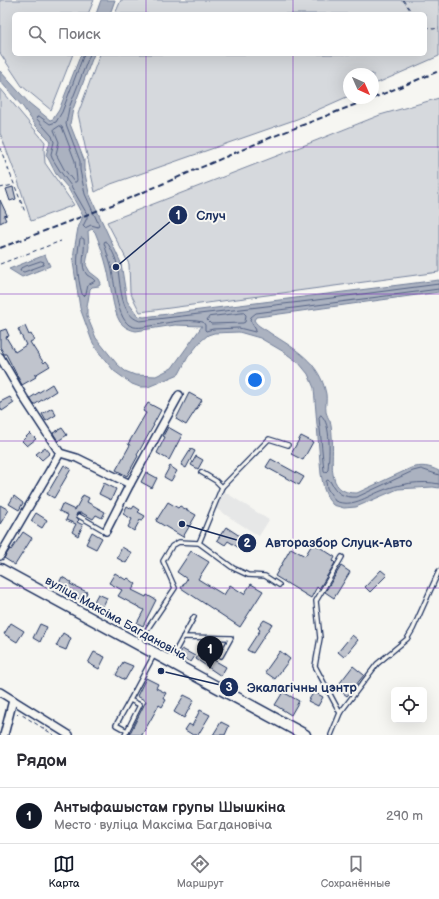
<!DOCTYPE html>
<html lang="ru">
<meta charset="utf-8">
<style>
:root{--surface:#fff;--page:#f7f7f7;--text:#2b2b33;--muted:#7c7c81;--line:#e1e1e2;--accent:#111827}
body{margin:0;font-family:"Balsamiq Sans",sans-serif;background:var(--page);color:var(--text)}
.controls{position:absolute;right:12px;bottom:12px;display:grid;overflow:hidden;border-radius:6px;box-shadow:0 4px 16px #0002}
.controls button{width:36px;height:36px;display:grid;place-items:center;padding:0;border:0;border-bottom:1px solid var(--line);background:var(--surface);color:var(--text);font:20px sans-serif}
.compass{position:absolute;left:343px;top:68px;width:36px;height:36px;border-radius:50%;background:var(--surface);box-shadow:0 4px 16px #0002;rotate:135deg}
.you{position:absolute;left:255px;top:380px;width:14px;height:14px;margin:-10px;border:3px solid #fff;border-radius:50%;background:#1a73e8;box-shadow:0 0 0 6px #1a73e833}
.badge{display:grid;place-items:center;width:26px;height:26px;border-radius:50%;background:var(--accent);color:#fff;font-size:13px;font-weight:700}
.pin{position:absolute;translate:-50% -33px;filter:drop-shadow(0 1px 2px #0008)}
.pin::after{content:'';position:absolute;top:21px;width:14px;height:12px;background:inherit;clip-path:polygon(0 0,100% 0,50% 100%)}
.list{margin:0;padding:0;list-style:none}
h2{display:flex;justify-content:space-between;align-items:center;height:52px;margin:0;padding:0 16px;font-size:17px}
h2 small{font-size:13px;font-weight:400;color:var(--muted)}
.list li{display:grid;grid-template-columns:26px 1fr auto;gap:12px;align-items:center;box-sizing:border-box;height:56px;padding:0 16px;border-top:1px solid var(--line)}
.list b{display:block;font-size:15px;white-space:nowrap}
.list p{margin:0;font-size:13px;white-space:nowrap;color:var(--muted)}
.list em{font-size:13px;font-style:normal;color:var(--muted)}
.icon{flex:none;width:22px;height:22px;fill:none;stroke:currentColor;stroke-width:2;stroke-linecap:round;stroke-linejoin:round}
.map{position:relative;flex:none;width:439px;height:735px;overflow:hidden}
.search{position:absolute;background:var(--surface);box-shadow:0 4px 16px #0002;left:12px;right:12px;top:12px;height:44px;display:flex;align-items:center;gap:10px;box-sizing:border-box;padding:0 14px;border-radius:6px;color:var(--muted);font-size:15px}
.sheet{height:108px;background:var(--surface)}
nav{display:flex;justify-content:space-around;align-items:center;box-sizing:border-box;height:56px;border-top:1px solid var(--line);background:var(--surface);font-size:11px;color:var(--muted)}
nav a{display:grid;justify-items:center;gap:2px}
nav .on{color:var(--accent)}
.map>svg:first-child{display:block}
.built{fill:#e6e7e7}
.green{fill:#d6d9dd;stroke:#78849e}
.water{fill:#abb2c0;stroke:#717e99;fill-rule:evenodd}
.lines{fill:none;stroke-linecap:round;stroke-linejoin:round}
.shore{stroke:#556385;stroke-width:1}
.building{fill:#c0c4cd;stroke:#1b2f5e}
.lane-casing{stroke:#1b2f5e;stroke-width:6}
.street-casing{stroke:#1b2f5e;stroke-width:10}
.secondary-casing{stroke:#1b2f5e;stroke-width:13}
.path{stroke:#1b2f5e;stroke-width:1;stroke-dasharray:4 3;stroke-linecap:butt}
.lane{stroke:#f6f6f2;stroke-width:3.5}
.street{stroke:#f6f6f2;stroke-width:7}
.secondary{stroke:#f6f6f2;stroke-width:10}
.rail{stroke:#1b2f5e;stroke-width:2;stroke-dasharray:6 3;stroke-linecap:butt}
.grid{fill:none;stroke:#7b2cbf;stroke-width:1;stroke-opacity:0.55}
.labels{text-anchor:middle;stroke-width:4;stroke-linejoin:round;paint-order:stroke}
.street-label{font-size:12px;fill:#1b2f5e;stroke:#f6f6f2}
.leader{fill:none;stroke:#1b2f5e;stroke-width:1.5}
.callout-dot{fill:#1b2f5e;stroke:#f6f6f2;stroke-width:1.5}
.mark-label{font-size:12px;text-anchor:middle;font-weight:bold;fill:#fff}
.callout-label{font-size:13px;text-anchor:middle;font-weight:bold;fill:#1b2f5e;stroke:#f6f6f2;stroke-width:4;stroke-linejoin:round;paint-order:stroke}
</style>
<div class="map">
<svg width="439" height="735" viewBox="0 0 439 735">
<rect width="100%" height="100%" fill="#f6f6f2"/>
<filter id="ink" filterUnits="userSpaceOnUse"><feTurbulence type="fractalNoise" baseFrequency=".025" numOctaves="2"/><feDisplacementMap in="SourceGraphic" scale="8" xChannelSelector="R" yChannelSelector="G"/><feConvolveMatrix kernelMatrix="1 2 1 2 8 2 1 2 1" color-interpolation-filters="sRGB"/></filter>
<g filter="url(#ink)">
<path class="built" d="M 225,492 L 269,520 L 259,536 L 215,508 Z"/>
<g class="green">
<path d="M 0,0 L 94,0 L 88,14 L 14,14 L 14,54 L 73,54 L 51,110 L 22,86 L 0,53 Z"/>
<path d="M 121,0 L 439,0 L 439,56 L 373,85 L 373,74 L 349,74 L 349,96 L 297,119 L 111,184 L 95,192 L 78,114 L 100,54 L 425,54 L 425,14 L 115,14 Z"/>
<path d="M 0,88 L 45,142 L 44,149 L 45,163 L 74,205 L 31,221 L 17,178 L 0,133 Z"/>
<path d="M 439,98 L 439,272 L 140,312 L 130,292 L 129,264 L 107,222 L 305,145 L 380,115 Z"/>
</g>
<g class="water">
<path d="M 101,0 L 115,0 L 110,14 L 96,14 Z"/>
<path d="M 81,54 L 94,54 L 73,109 L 70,124 L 84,160 L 84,169 L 89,193 L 121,263 L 127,301 L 138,316 L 144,317 L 439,280 L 439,292 L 265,316 L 256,317 L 254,320 C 258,327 264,328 270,333 C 295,349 320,362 326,394 C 327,400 325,406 326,412 C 327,415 328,418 330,421 C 331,425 332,431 332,436 C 335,458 323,494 357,493 L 411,468 C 422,465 429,466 439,471 L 439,488 L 433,487 L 398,489 L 356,507 L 344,508 L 333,505 L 328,499 L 324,489 L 321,474 L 314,388 L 308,374 L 299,363 L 284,352 L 260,338 L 239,332 L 214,333 L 208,335 L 201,341 L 188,357 L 179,374 L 148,387 L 140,387 L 132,384 L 114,371 L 97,350 L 92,341 L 80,308 L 73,262 L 74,251 L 78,228 L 83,216 L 68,188 L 56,174 L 49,160 L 46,155 L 50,142 L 48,138 L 36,126 L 23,107 L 0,81 L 0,71 L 29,103 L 50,120 L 53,119 L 59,110 ZM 92,229 L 95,232 C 100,244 104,256 107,268 C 111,283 112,309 120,322 C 124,327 130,330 136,331 L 175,325 L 202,326 L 172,368 L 156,376 L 135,375 L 125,371 L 117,364 L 96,338 L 87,316 L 87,307 L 90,289 L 92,287 L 99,286 L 101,283 L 99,279 L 90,272 L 86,265 L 89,247 L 88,231 Z"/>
<path d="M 45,255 L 50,266 L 22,277 L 9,269 Z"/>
</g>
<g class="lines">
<g class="shore">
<path d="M 84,54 L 62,112 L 56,122 L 50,124 L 39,116 L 36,118 L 52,136 L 54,142 L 51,154 L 52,158 L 60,171 L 71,186 L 87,214 L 87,218 L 83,226 L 85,228 L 91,225 L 98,227 L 99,225 L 85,194 L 80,170 L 80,161 L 66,124 L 69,108 L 90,54"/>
<path d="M 60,126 L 62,127 L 75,161 L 77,180 L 76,182 L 74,182 L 64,169 L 56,154 L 59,142 L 54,130 Z"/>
<path d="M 82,238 L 84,239 C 86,251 79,266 87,275 C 90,277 93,278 95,281 L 88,285 L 86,294 L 84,296 L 82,294 C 77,276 76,258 80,239 Z"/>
<path d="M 41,261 L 44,262 L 43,265 L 24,272 L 20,271 L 21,268 Z"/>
<path d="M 439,284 L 309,301 L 140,321 C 119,315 121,282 117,265 C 116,257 111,249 107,242 L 105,241 L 104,243 C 106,251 109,258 111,266 C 115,282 116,315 129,325 C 135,329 144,327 150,326 C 167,323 185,318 203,322 L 205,325 L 205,330 L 206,331 L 213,329 L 239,328 L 255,332 L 256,330 L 250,320 L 251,317 L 256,313 L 439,289"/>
<path d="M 244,313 L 246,315 L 245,322 L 243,323 L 211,324 L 207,320 L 209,317 Z"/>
<path d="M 321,415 C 332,424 329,457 328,470 L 326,472 L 324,471 L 319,418 Z"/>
<path d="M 439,475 L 421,469 L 413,471 L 357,497 C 343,498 336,493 330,481 L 327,480 L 326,482 L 327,488 L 335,501 C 352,508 366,497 381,491 C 397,484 422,480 439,484"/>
</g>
</g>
<g class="building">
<path d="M 13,187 L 16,199 L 10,201 L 6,189 Z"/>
<path d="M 0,200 L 7,215 L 4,216 L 6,220 L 0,223 Z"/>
<path d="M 25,326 L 29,335 L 31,334 L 34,340 L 30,342 L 37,353 L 44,363 L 46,361 L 50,366 L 35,375 L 36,377 L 22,385 L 6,354 L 4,354 L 0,347 L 0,331 L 6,329 L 9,336 L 6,337 L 15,352 L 26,345 L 18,329 Z"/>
<path d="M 52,384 L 56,391 L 34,405 L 30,398 Z"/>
<path d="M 189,393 L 202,400 L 186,425 L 176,419 Z"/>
<path d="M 10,397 L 14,403 L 2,411 L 0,407 L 0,402 Z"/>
<path d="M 148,403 L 161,410 L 153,425 L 154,425 L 137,455 L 138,456 L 127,476 L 116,470 L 130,445 L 128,444 L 146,413 L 143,411 Z"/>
<path d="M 52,408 L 56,415 L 46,421 L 42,414 Z"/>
<path d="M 168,427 L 182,435 L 169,460 L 157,453 L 165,437 L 163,436 Z"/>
<path d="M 62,428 L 67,435 L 58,441 L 53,433 Z"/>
<path d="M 30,433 L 36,439 L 27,446 L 22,441 Z"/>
<path d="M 301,436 L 313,442 L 303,460 L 291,454 Z"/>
<path d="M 45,447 L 50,453 L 42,460 L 36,454 Z"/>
<path d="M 191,449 L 195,451 L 186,468 L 181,465 Z"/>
<path d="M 196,456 L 203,460 L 198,469 L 191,465 Z"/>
<path d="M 271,459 L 304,477 L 299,485 L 266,467 Z"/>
<path d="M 64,465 L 71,469 L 54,498 L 47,494 Z"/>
<path d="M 170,466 L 177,471 L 171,481 L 164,477 Z"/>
<path d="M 146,472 L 157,478 L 152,488 L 141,482 Z"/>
<path d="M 104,483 L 116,489 L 111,500 L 99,494 Z"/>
<path d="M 83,495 L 89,498 L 87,502 L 105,512 L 102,518 L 96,515 L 93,519 L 82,513 L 77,513 L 76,516 L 79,520 L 77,522 L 83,525 L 78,536 L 72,532 L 76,524 L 66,520 L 68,515 L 59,511 L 62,504 L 75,510 Z"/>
<path d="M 14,496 L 23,503 L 19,510 L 9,504 Z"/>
<path d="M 168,502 L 178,508 L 180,506 L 196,515 L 183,537 L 156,521 Z"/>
<path d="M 0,505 L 9,510 L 0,524 Z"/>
<path d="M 127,506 L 132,509 L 134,506 L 140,510 L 138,512 L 145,516 L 142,521 L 140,520 L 134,531 L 128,527 L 132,519 L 123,514 Z"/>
<path d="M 36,513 L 47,520 L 42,528 L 31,521 Z"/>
<path d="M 226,527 L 246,540 L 241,549 L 228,541 L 225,545 L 217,540 Z"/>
<path d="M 23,532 L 32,538 L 15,565 L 4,558 L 10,549 L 11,550 Z"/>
<path d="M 92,532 L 102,538 L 96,549 L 86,544 Z"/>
<path d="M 313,543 L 335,557 L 333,561 L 335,563 L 319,589 L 317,587 L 311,598 L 275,576 L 291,548 L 305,556 Z"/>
<path d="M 122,547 L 132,553 L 126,563 L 117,558 Z"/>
<path d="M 191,551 L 209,562 L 198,579 L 224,595 L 230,585 L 244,594 L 251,584 L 263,591 L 240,627 L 181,588 L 187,579 L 177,572 Z"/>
<path d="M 341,566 L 350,572 L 334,598 L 325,592 Z"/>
<path d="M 381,570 L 387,575 L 370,592 L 365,587 Z"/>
<path d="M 115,573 L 126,580 L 128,578 L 136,584 L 132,590 L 146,597 L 147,595 L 156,600 L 143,626 L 137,623 L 144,610 L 118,596 L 122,590 L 109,583 Z"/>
<path d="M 62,577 L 71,582 L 70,584 L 87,592 L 83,601 L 57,587 Z"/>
<path d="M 98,594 L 107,598 L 101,610 L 92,605 Z"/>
<path d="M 264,620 L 272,624 L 253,653 L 247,650 L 260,630 L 258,628 Z"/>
<path d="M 11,623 L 24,631 L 17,642 L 4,634 Z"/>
<path d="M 40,624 L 47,627 L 40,642 L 33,638 Z"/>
<path d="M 63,633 L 71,638 L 66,650 L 56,646 Z"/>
<path d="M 352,635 L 358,640 L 344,657 L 338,652 Z"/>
<path d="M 182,649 L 195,656 L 191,662 L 179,656 Z"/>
<path d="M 280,651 L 290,659 L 275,679 L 265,672 Z"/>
<path d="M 94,652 L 105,657 L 99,669 L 88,663 Z"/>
<path d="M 200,652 L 226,667 L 221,676 L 196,659 Z"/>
<path d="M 123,662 L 133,666 L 125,680 L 116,675 Z"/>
<path d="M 353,666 L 364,675 L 347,696 L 336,688 Z"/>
<path d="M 146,678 L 158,684 L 156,688 L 166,693 L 163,698 L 166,700 L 162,707 L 159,705 L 142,735 L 129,735 L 146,701 L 137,696 Z"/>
<path d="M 283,692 L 299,701 L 291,715 L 275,705 Z"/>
<path d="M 314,692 L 323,697 L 318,706 L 308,701 Z"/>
<path d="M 184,695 L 194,700 L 184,718 L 174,712 Z"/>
<path d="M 200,710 L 210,715 L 198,735 L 193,735 L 185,730 L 189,724 L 192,726 Z"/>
<path d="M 221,722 L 229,726 L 225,735 L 213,735 Z"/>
</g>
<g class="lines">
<g class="lane-casing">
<g id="lane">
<path d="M 201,472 L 216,481 L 222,487"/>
<path d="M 79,516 L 105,531"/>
<path d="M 199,543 L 222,487 L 269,439 L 288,445"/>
<path d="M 183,637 L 231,638 L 221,656"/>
<path d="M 138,643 L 175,588 L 163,561 L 172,546 L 179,542 L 199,543 L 233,568 L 248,575 L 265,576 L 279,585"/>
<path d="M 170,661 L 194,617"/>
<path d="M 340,713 L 377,664 L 407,639 L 413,629 L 439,571"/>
<path d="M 127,731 L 116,725 L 130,700"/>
<path d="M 125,735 L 140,705 L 130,700 L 154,655"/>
<path d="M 331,735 L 340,713 L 315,666 L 320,638 L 316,601 L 342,557"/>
</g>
</g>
<g class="street-casing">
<g id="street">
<path d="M 0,357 L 24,398 L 60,453 L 0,556"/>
<path d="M 60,453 L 77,458 L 130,484"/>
<path d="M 106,531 L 130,484 L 179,395"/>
<path d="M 0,692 L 69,735"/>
<path d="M 4,735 L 13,700"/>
</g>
</g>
<g class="secondary-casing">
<path id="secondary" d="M 0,569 L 305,735"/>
</g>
<g class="path">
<path d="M 403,0 L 413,14"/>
<path d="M 425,27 L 433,29 L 439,28"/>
<path d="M 0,148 L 25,212"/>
<path d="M 0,188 L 13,185"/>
<path d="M 0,264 L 61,241"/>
<path d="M 17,715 L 19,713 L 54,735"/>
</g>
<use href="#lane" class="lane"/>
<use href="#street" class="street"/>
<use href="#secondary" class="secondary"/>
<g class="rail">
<path d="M 373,98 L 439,71"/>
<path d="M 0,248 L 125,200 L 272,137 L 372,98"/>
</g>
</g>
</g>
<path class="grid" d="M 146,0 L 146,14M 293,0 L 293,14M 146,54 L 146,735M 293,54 L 293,735M 0,147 L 439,147M 0,294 L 439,294M 0,441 L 439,441M 0,588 L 439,588"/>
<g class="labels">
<g class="street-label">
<text transform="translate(116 618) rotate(29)" y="4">вуліца Максіма Багдановіча</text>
</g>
</g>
<path class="leader" d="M116 267L178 215M182 524L247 543M161 671L229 687"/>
<g class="callout-dot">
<circle cx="116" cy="267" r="4"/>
<circle cx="182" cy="524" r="4"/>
<circle cx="161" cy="671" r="4"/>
<circle cx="178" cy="215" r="10"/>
<circle cx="247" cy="543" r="10"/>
<circle cx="229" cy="687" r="10"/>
</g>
<g class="mark-label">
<text x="178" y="219">1</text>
<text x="247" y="547">2</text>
<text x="229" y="691">3</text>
</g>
<g class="callout-label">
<text x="211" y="220">Случ</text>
<text x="339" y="547">Авторазбор Слуцк-Авто</text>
<text x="302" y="692">Экалагічны цэнтр</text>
</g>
</svg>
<div class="controls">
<button><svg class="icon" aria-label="locate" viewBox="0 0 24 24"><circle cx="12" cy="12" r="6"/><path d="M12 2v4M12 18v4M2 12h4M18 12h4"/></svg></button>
</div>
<svg class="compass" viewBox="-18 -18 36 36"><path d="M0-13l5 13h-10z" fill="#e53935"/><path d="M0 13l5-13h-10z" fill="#7c7c81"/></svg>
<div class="you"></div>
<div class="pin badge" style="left:210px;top:669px">1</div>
<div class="search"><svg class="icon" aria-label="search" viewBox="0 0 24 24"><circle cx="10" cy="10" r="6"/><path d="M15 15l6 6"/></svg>Поиск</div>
</div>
<section class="sheet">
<h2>Рядом<small></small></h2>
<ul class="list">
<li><span class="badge">1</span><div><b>Антыфашыстам групы Шышкіна</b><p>Место · вуліца Максіма Багдановіча</p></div><em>290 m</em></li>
</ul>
</section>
<nav>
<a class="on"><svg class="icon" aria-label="map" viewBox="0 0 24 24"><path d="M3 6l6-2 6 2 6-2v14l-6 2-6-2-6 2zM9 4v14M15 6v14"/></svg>Карта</a>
<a><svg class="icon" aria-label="directions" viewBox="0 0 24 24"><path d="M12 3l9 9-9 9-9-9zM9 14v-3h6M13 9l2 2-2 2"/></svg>Маршрут</a>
<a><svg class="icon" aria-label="saved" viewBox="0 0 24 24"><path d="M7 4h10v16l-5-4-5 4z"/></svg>Сохранённые</a>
</nav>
